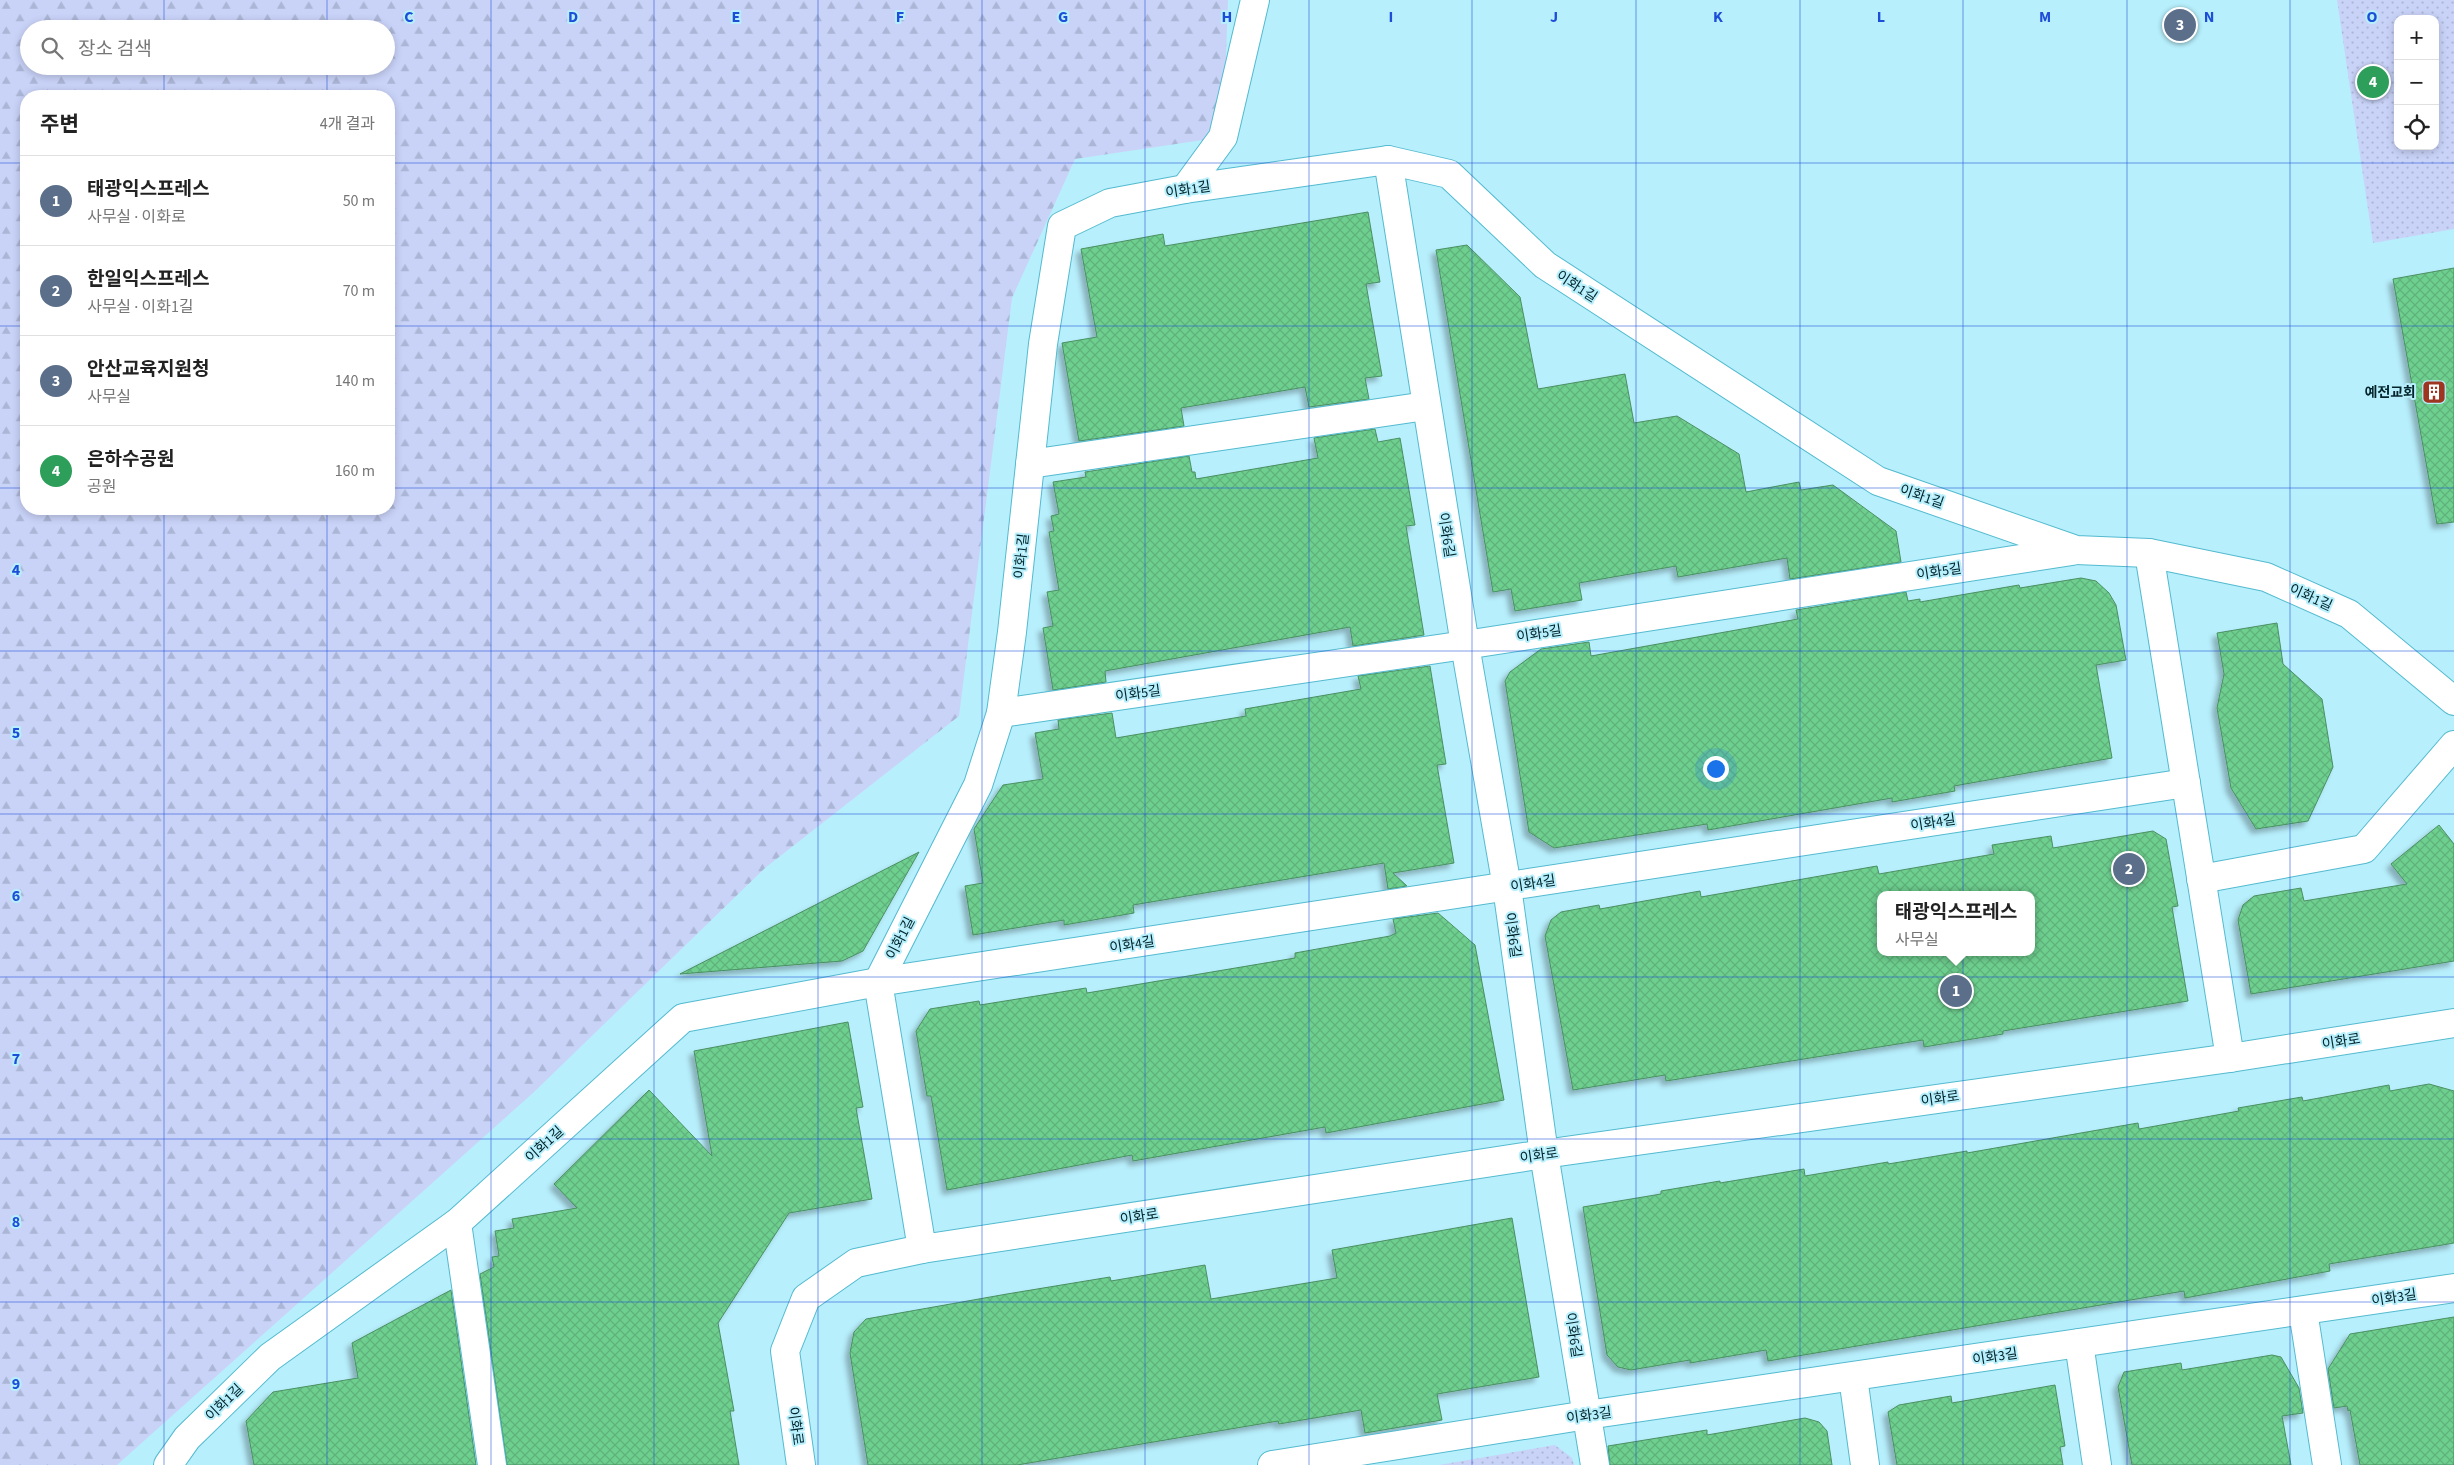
<!DOCTYPE html>
<html lang="ko">
<meta charset="utf-8">
<style>
:root{--surface:#fff;--page:#f2f2f2;--text:#222;--muted:#767676;--line:#e0e0e0;--accent:#9e3520}
body{margin:0;font-family:"Source Sans 3","Noto Sans KR",sans-serif;background:var(--page);color:var(--text)}
.controls{position:absolute;right:15px;top:15px;display:grid;overflow:hidden;border-radius:10px;box-shadow:0 2px 8px #0003}
.controls button{width:45px;height:45px;display:grid;place-items:center;padding:0;border:0;border-bottom:1px solid var(--line);background:var(--surface);color:var(--text);font:25px sans-serif}
.you{position:absolute;left:1715px;top:768px;width:18px;height:18px;margin:-12px;border:4px solid #fff;border-radius:50%;background:#1a73e8;box-shadow:0 0 0 8px #1a73e833}
.badge{display:grid;place-items:center;width:32px;height:32px;border-radius:50%;background:var(--accent);color:#fff;font-size:16px;font-weight:700}
.pin{position:absolute;translate:-50% -50%;border:2px solid #fff;box-shadow:0 1px 5px #0006}
.popup{position:absolute;left:1877px;top:891px;width:158px;height:65px;box-sizing:border-box;display:grid;place-content:center;border-radius:10px;background:var(--surface);filter:drop-shadow(0 1px 4px #0005);font-size:16px;white-space:nowrap;color:var(--muted)}
.popup b{font-size:19px;color:var(--text)}
.popup::after{content:'';position:absolute;left:50%;top:100%;margin-left:-10px;border:10px solid transparent;border-top-color:var(--surface)}
.list{margin:0;padding:0;list-style:none}
h2{display:flex;justify-content:space-between;align-items:center;height:65px;margin:0;padding:0 20px;font-size:21px}
h2 small{font-size:16px;font-weight:400;color:var(--muted)}
.list li{display:grid;grid-template-columns:32px 1fr auto;gap:15px;align-items:center;box-sizing:border-box;height:90px;padding:0 20px;border-top:1px solid var(--line)}
.list b{display:block;font-size:19px;white-space:nowrap}
.list p{margin:0;font-size:16px;white-space:nowrap;color:var(--muted)}
.list em{font-size:16px;font-style:normal;color:var(--muted)}
.icon{flex:none;width:28px;height:28px;fill:none;stroke:currentColor;stroke-width:2;stroke-linecap:round;stroke-linejoin:round}
.map{position:relative;flex:none;width:2454px;height:1465px;overflow:hidden}
.search{position:absolute;background:var(--surface);box-shadow:0 2px 8px #0003;left:20px;top:20px;width:375px;height:55px;display:flex;align-items:center;gap:12px;box-sizing:border-box;padding:0 18px;border-radius:28px;color:var(--muted);font-size:19px}
.panel{position:absolute;background:var(--surface);box-shadow:0 2px 8px #0003;left:20px;top:90px;width:375px;height:425px;border-radius:20px}
.map>svg:first-child{display:block}
.forest{fill:url(#forest-firs);fill-rule:evenodd}
.park{fill:url(#park-dots);fill-rule:evenodd}
.building{fill:url(#building-cross-hatch);stroke:#4b8f62;fill-rule:evenodd;filter:url(#shadow)}
.lines{fill:none;stroke-linecap:round;stroke-linejoin:round}
.minor-casing{stroke:#53bacf;stroke-width:30}
.minor{stroke:#fff;stroke-width:28}
.grid{fill:none;stroke:#1d4ed8;stroke-width:1;stroke-opacity:0.55}
.labels{text-anchor:middle;stroke-width:4;stroke-linejoin:round;paint-order:stroke}
.street-label{font-size:14px;fill:#012329;stroke:#b7effc}
.poi-label{font-size:14px;font-weight:bold;fill:#012329;stroke:#b7effc;text-anchor:end}
.grid-label{font-size:16px;text-anchor:middle;font-weight:bold;fill:#1d4ed8;stroke:#b7effc;stroke-width:4;stroke-linejoin:round;paint-order:stroke}
</style>
<div class="map">
<svg width="2454" height="1465" viewBox="0 0 2454 1465">
<defs>
<pattern id="forest-firs" width="22" height="20" patternUnits="userSpaceOnUse" patternTransform="scale(1.25)"><rect width="22" height="20" fill="#c9d3f8"/><path d="M5 1l3.5 6h-7zM16 11l3.5 6h-7z" fill="#abb5d5"/></pattern>
<pattern id="park-dots" width="8" height="8" patternUnits="userSpaceOnUse" patternTransform="scale(1.25)"><rect width="8" height="8" fill="#c9d3f8"/><path d="M2 2h.1M6 6h.1" fill="none" stroke="#abb5d5" stroke-width="1.8" stroke-linecap="round"/></pattern>
<pattern id="building-cross-hatch" width="8" height="8" patternUnits="userSpaceOnUse" patternTransform="scale(1.25)"><rect width="8" height="8" fill="#6ed08f"/><path d="M0 0l8 8M0 8l8-8" fill="none" stroke="#5eb27b"/></pattern>
<filter id="shadow"><feDropShadow dx="-4.5" dy="4.5" stdDeviation="2.5" flood-color="#0004"/></filter>
</defs>
<rect width="100%" height="100%" fill="#b7effc"/>
<path class="forest" d="M 0,0 L 1228,0 L 1223,137 L 1075,159 L 1012,298 L 959,716 L 765,868 L 533,1093 L 117,1465 L 0,1465 ZM 29,29 L 386,29 L 386,66 L 29,66 ZM 26,96 L 389,96 L 389,509 L 26,509 Z"/>
<g class="park">
<path d="M 2337,0 L 2454,0 L 2454,229 L 2373,243 ZM 2398,19 L 2435,19 L 2435,146 L 2398,146 Z"/>
<path d="M 1555,1445 L 1572,1458 L 1574,1465 L 1439,1465 Z"/>
</g>
<g class="building">
<path d="M 1368,212 L 1380,282 L 1366,284 L 1382,376 L 1365,378 L 1369,399 L 1309,407 L 1305,387 L 1181,408 L 1184,426 L 1079,441 L 1062,343 L 1097,337 L 1081,249 L 1163,234 L 1165,246 Z"/>
<path d="M 1467,245 L 1520,297 L 1538,389 L 1625,374 L 1634,423 L 1677,416 L 1739,454 L 1746,492 L 1799,482 L 1801,490 L 1833,485 L 1896,531 L 1901,562 L 1790,579 L 1787,558 L 1678,577 L 1676,566 L 1579,583 L 1582,600 L 1515,611 L 1511,589 L 1493,592 L 1436,250 Z"/>
<path d="M 2454,268 L 2454,522 L 2437,524 L 2393,279 Z"/>
<path d="M 1375,429 L 1378,442 L 1400,438 L 1415,525 L 1406,526 L 1424,635 L 1353,646 L 1350,627 L 1105,671 L 1106,682 L 1053,690 L 1043,628 L 1053,626 L 1047,592 L 1059,590 L 1049,532 L 1054,531 L 1051,516 L 1059,514 L 1053,482 L 1086,477 L 1085,472 L 1189,456 L 1192,472 L 1195,472 L 1196,479 L 1318,458 L 1314,438 Z"/>
<path d="M 2081,578 L 2096,581 L 2109,593 L 2116,605 L 2126,660 L 2096,665 L 2112,758 L 1954,786 L 1955,791 L 1892,802 L 1892,798 L 1708,830 L 1707,824 L 1554,848 L 1529,832 L 1505,681 L 1510,672 L 1541,649 L 1589,642 L 1591,656 L 1798,619 L 1796,610 L 1906,592 L 1908,601 L 1920,599 L 1920,602 L 2019,585 L 2020,588 Z"/>
<path d="M 2277,623 L 2283,664 L 2322,699 L 2333,767 L 2308,821 L 2256,829 L 2231,788 L 2217,708 L 2224,674 L 2217,633 Z"/>
<path d="M 1430,666 L 1446,764 L 1437,765 L 1454,863 L 1393,873 L 1407,886 L 1388,889 L 1384,863 L 1133,905 L 1134,913 L 1064,925 L 1064,920 L 973,935 L 965,886 L 983,883 L 974,829 L 1003,785 L 1043,779 L 1035,733 L 1059,729 L 1058,720 L 1112,713 L 1116,738 L 1246,716 L 1245,709 L 1361,689 L 1358,676 Z"/>
<path d="M 2439,825 L 2454,844 L 2454,961 L 2251,994 L 2238,920 L 2243,905 L 2254,896 L 2301,888 L 2304,901 L 2407,884 L 2391,864 Z"/>
<path d="M 2153,831 L 2166,839 L 2178,906 L 2172,907 L 2188,1001 L 2003,1031 L 2003,1034 L 1924,1047 L 1923,1040 L 1666,1081 L 1665,1075 L 1573,1090 L 1545,936 L 1551,920 L 1561,912 L 1599,905 L 1600,909 L 1700,891 L 1701,897 L 1877,866 L 1879,874 L 1994,854 L 1992,845 L 2051,836 L 2053,848 ZM 1881,895 L 2031,895 L 2031,952 L 1881,952 Z"/>
<path d="M 919,852 L 863,951 L 842,961 L 680,974 Z"/>
<path d="M 1438,913 L 1475,945 L 1504,1100 L 1326,1133 L 1325,1127 L 1133,1161 L 1132,1155 L 947,1190 L 931,1096 L 927,1096 L 916,1031 L 930,1009 L 979,1001 L 980,1005 L 1086,988 L 1087,993 L 1295,958 L 1295,953 L 1390,936 L 1396,933 L 1393,919 Z"/>
<path d="M 848,1022 L 863,1107 L 856,1108 L 872,1199 L 789,1213 L 718,1323 L 734,1411 L 730,1411 L 739,1465 L 507,1465 L 480,1274 L 494,1267 L 492,1257 L 499,1256 L 495,1231 L 514,1228 L 512,1219 L 577,1208 L 554,1184 L 649,1090 L 712,1156 L 694,1051 Z"/>
<path d="M 2429,1084 L 2454,1091 L 2454,1243 L 2329,1264 L 2330,1271 L 2185,1298 L 2184,1291 L 1768,1361 L 1766,1350 L 1690,1363 L 1690,1360 L 1631,1370 L 1618,1367 L 1607,1355 L 1583,1207 L 1661,1194 L 1661,1191 L 1720,1181 L 1720,1183 L 1804,1169 L 1805,1176 L 1888,1162 L 1888,1164 L 1967,1151 L 1967,1153 L 2138,1123 L 2139,1129 L 2239,1111 L 2238,1108 L 2302,1097 L 2303,1101 L 2389,1085 L 2390,1091 Z"/>
<path d="M 1512,1218 L 1539,1377 L 1437,1394 L 1442,1420 L 1365,1433 L 1361,1410 L 1279,1424 L 1278,1421 L 1017,1465 L 868,1465 L 850,1353 L 854,1332 L 866,1319 L 1007,1294 L 1110,1277 L 1111,1281 L 1205,1265 L 1211,1299 L 1337,1278 L 1332,1250 Z"/>
<path d="M 451,1290 L 476,1465 L 254,1465 L 246,1421 L 273,1392 L 358,1378 L 352,1343 Z"/>
<path d="M 2454,1317 L 2454,1465 L 2360,1465 L 2350,1410 L 2348,1411 L 2347,1406 L 2334,1408 L 2328,1369 L 2350,1334 Z"/>
<path d="M 2272,1355 L 2281,1357 L 2299,1388 L 2303,1413 L 2282,1416 L 2291,1465 L 2132,1465 L 2118,1387 L 2124,1372 L 2181,1363 L 2182,1370 Z"/>
<path d="M 2055,1385 L 2065,1446 L 2060,1447 L 2063,1465 L 1897,1465 L 1888,1412 L 1899,1405 L 1951,1396 L 1952,1403 Z"/>
<path d="M 1805,1418 L 1819,1422 L 1827,1431 L 1832,1465 L 1610,1465 L 1608,1446 L 1707,1430 L 1707,1435 Z"/>
</g>
<g class="lines">
<g class="minor-casing">
<g id="minor">
<path d="M 1388,160 L 1465,645 L 1507,887 L 1544,1154 L 1595,1465"/>
<path d="M 1185,189 L 1223,137 L 1255,0"/>
<path d="M 1030,464 L 1426,406"/>
<path d="M 2149,553 L 2230,1058"/>
<path d="M 1001,713 L 1465,645 L 2072,551"/>
<path d="M 2201,879 L 2364,849 L 2454,745"/>
<path d="M 878,982 L 978,785 L 1001,713 L 1012,632 L 1043,344 L 1062,226 L 1110,203 L 1185,189 L 1388,160 L 1449,174 L 1545,265 L 1878,481 L 2076,550 L 2149,553 L 2266,577 L 2349,614 L 2454,701"/>
<path d="M 878,982 L 922,1249"/>
<path d="M 457,1223 L 492,1465"/>
<path d="M 2303,1311 L 2327,1465"/>
<path d="M 2079,1343 L 2097,1465"/>
<path d="M 1853,1377 L 1865,1465"/>
<path d="M 168,1465 L 187,1438 L 270,1357 L 457,1223 L 683,1018 L 878,982 L 2186,783"/>
<path d="M 801,1465 L 785,1351 L 806,1298 L 856,1263 L 922,1249 L 1544,1154 L 2230,1058 L 2454,1023"/>
<path d="M 1272,1465 L 1587,1415 L 2454,1288"/>
</g>
</g>
<use href="#minor" class="minor"/>
</g>
<path class="grid" d="M 164,0 L 164,29M 327,0 L 327,29M 491,0 L 491,1465M 654,0 L 654,1465M 818,0 L 818,1465M 982,0 L 982,1465M 1145,0 L 1145,1465M 1309,0 L 1309,1465M 1472,0 L 1472,1465M 1636,0 L 1636,1465M 1800,0 L 1800,1465M 1963,0 L 1963,1465M 2127,0 L 2127,1465M 2290,0 L 2290,1465M 164,66 L 164,96M 327,66 L 327,96M 0,163 L 26,163M 389,163 L 2454,163M 0,326 L 26,326M 389,326 L 2454,326M 0,488 L 26,488M 389,488 L 2454,488M 164,509 L 164,1465M 327,509 L 327,1465M 0,651 L 2454,651M 0,814 L 2454,814M 0,977 L 2454,977M 0,1139 L 2454,1139M 0,1302 L 2454,1302"/>
<defs>
<g id="building-square" transform="scale(1.25)"><rect x="-9" y="-9" width="18" height="18" rx="4" fill="#9e3520" stroke="#b7effc"/><path d="M-4-6H4V6H1V3H-1V6H-4ZM-2.5-4.3h1.7v1.8h-1.7ZM.8-4.3h1.7v1.8H.8ZM-2.5-1h1.7V.8h-1.7ZM.8-1h1.7V.8H.8Z" fill="#fff"/></g>
</defs>
<g fill-rule="evenodd">
<use href="#building-square" x="2434" y="392"/>
</g>
<g class="labels">
<g class="street-label">
<text transform="translate(1188 189) rotate(-9)" y="5">이화1길</text>
<text transform="translate(1577 286) rotate(33)" y="5">이화1길</text>
<text transform="translate(1922 496) rotate(19)" y="5">이화1길</text>
<text transform="translate(1447 535) rotate(81)" y="5">이화6길</text>
<text transform="translate(1021 556) rotate(-84)" y="5">이화1길</text>
<text transform="translate(1939 571) rotate(-9)" y="5">이화5길</text>
<text transform="translate(2311 597) rotate(24)" y="5">이화1길</text>
<text transform="translate(1539 633) rotate(-9)" y="5">이화5길</text>
<text transform="translate(1138 693) rotate(-8)" y="5">이화5길</text>
<text transform="translate(1933 822) rotate(-9)" y="5">이화4길</text>
<text transform="translate(1533 883) rotate(-9)" y="5">이화4길</text>
<text transform="translate(1513 935) rotate(82)" y="5">이화6길</text>
<text transform="translate(900 938) rotate(-63)" y="5">이화1길</text>
<text transform="translate(1132 944) rotate(-9)" y="5">이화4길</text>
<text transform="translate(2341 1041) rotate(-9)" y="5">이화로</text>
<text transform="translate(1940 1098) rotate(-8)" y="5">이화로</text>
<text transform="translate(544 1144) rotate(-42)" y="5">이화1길</text>
<text transform="translate(1539 1155) rotate(-8)" y="5">이화로</text>
<text transform="translate(1139 1216) rotate(-9)" y="5">이화로</text>
<text transform="translate(2394 1297) rotate(-9)" y="5">이화3길</text>
<text transform="translate(1574 1335) rotate(81)" y="5">이화6길</text>
<text transform="translate(1995 1356) rotate(-9)" y="5">이화3길</text>
<text transform="translate(224 1402) rotate(-44)" y="5">이화1길</text>
<text transform="translate(1589 1415) rotate(-8)" y="5">이화3길</text>
<text transform="translate(796 1426) rotate(82)" y="5">이화로</text>
</g>
<g class="poi-label">
<text x="2416" y="397">예전교회</text>
</g>
</g>
<g class="grid-label">
<text x="409" y="22">C</text>
<text x="573" y="22">D</text>
<text x="736" y="22">E</text>
<text x="900" y="22">F</text>
<text x="1063" y="22">G</text>
<text x="1227" y="22">H</text>
<text x="1391" y="22">I</text>
<text x="1554" y="22">J</text>
<text x="1718" y="22">K</text>
<text x="1881" y="22">L</text>
<text x="2045" y="22">M</text>
<text x="2209" y="22">N</text>
<text x="2372" y="22">O</text>
<text x="16" y="575">4</text>
<text x="16" y="738">5</text>
<text x="16" y="901">6</text>
<text x="16" y="1064">7</text>
<text x="16" y="1227">8</text>
<text x="16" y="1389">9</text>
</g>
</svg>
<div class="controls">
<button>+</button>
<button>−</button>
<button><svg class="icon" aria-label="locate" viewBox="0 0 24 24"><circle cx="12" cy="12" r="6"/><path d="M12 2v4M12 18v4M2 12h4M18 12h4"/></svg></button>
</div>
<div class="you"></div>
<div class="pin badge" style="left:1956px;top:991px;background:#5c6f8a">1</div>
<div class="popup"><b>태광익스프레스</b>사무실</div>
<div class="pin badge" style="left:2129px;top:869px;background:#5c6f8a">2</div>
<div class="pin badge" style="left:2180px;top:25px;background:#5c6f8a">3</div>
<div class="pin badge" style="left:2373px;top:82px;background:#2e9e5b">4</div>
<div class="search"><svg class="icon" aria-label="search" viewBox="0 0 24 24"><circle cx="10" cy="10" r="6"/><path d="M15 15l6 6"/></svg>장소 검색</div>
<section class="panel">
<h2>주변<small>4개 결과</small></h2>
<ul class="list">
<li><span class="badge" style="background:#5c6f8a">1</span><div><b>태광익스프레스</b><p>사무실 · 이화로</p></div><em>50 m</em></li>
<li><span class="badge" style="background:#5c6f8a">2</span><div><b>한일익스프레스</b><p>사무실 · 이화1길</p></div><em>70 m</em></li>
<li><span class="badge" style="background:#5c6f8a">3</span><div><b>안산교육지원청</b><p>사무실</p></div><em>140 m</em></li>
<li><span class="badge" style="background:#2e9e5b">4</span><div><b>은하수공원</b><p>공원</p></div><em>160 m</em></li>
</ul>
</section>
</div>
